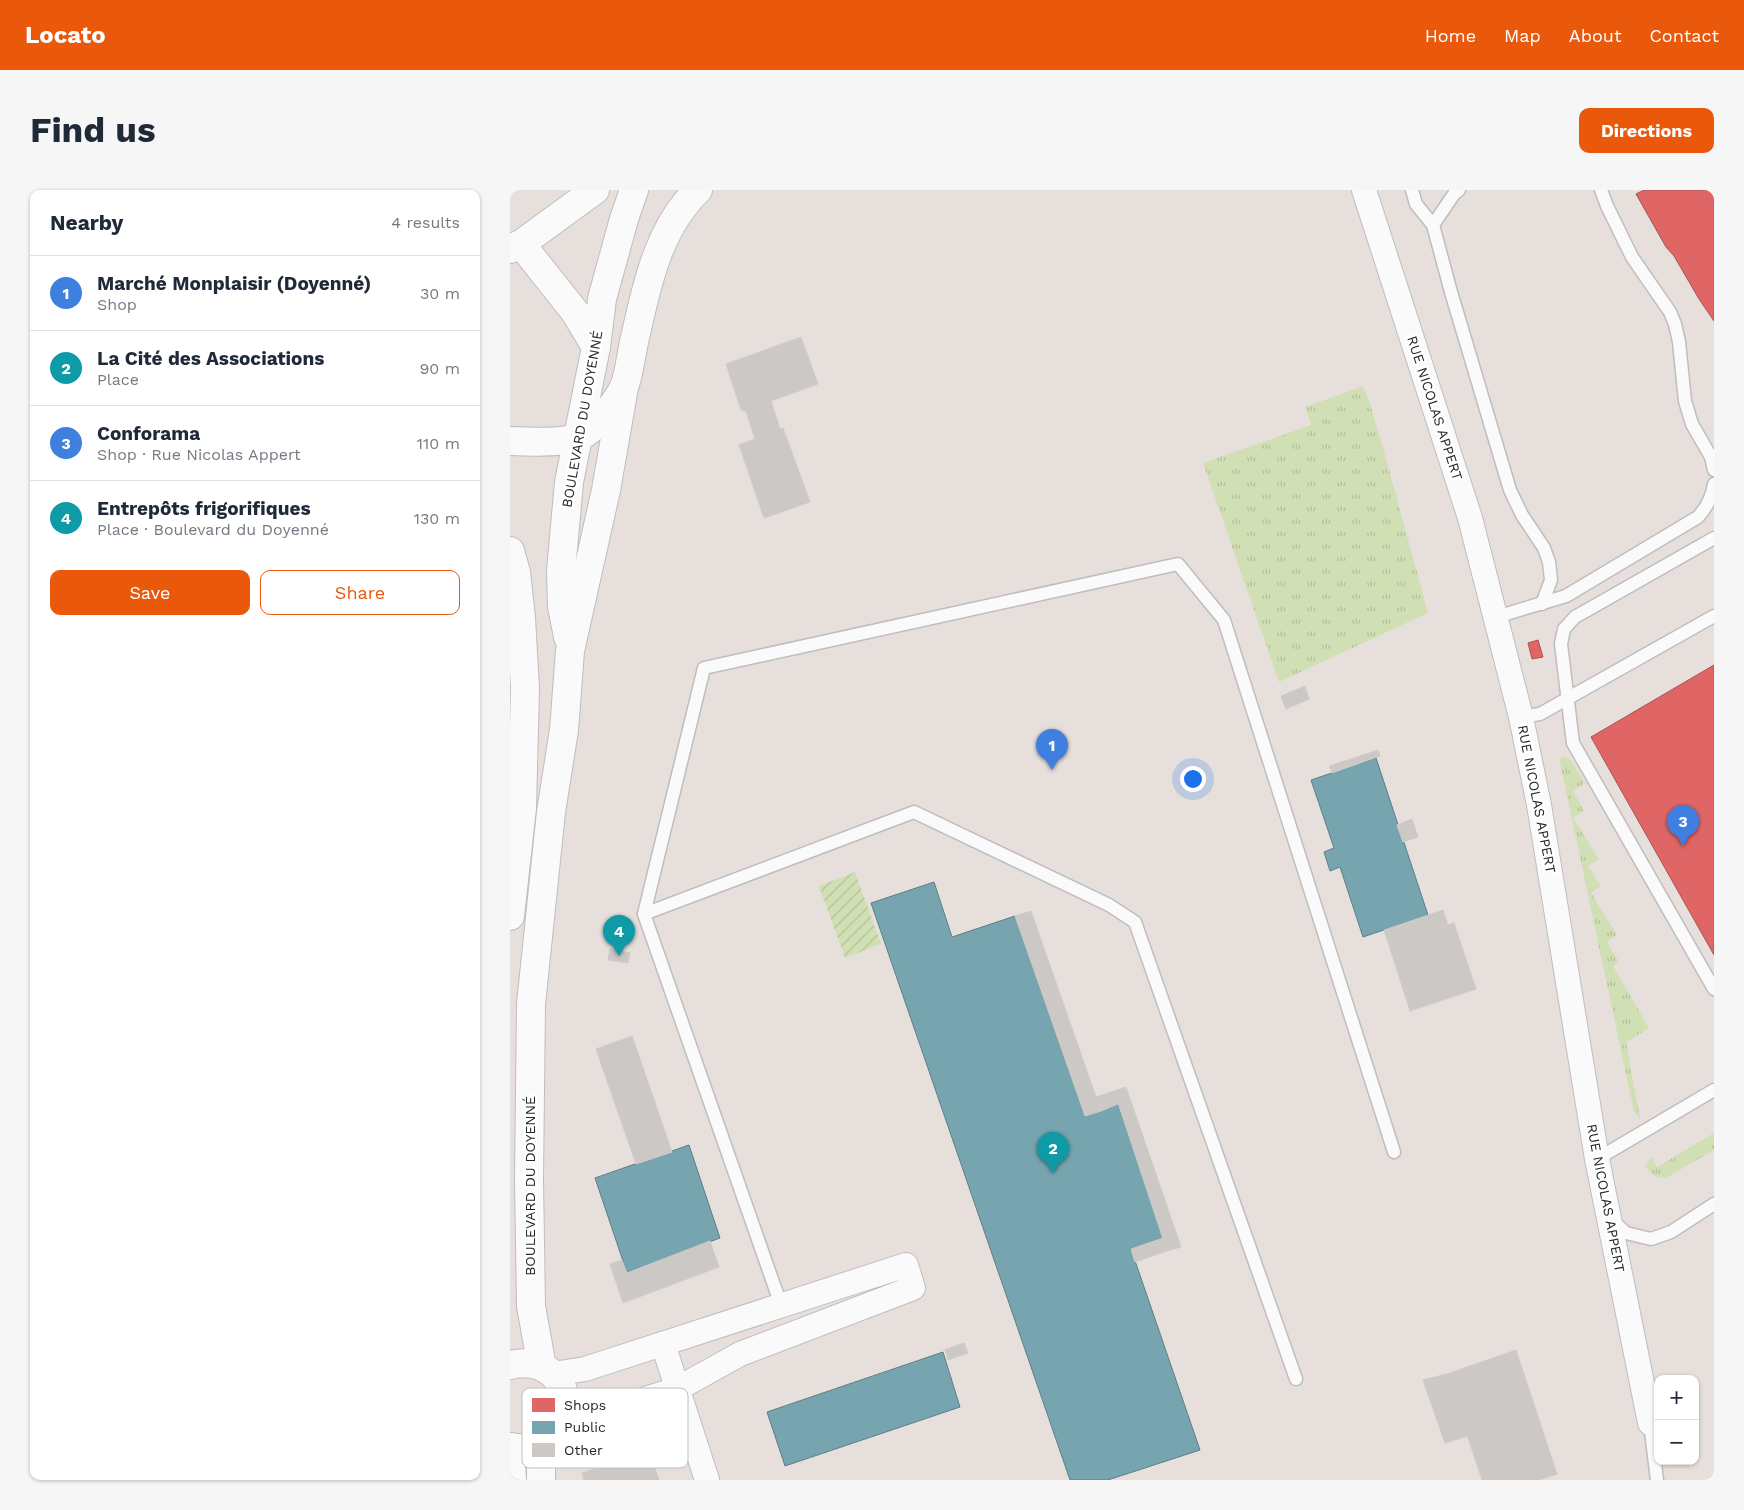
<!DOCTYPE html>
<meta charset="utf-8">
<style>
:root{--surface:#fff;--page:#f6f6f7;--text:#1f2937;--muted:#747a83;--line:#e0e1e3;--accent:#ea580c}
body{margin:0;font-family:"Work Sans",sans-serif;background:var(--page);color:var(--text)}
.controls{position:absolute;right:15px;bottom:15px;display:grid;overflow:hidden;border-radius:10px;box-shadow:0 1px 4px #0004}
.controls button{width:45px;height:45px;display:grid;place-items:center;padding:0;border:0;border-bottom:1px solid var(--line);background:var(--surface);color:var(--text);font:25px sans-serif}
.you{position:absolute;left:682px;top:588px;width:18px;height:18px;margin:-12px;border:4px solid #fff;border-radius:50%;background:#1a73e8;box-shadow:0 0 0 8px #1a73e833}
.badge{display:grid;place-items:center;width:32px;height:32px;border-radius:50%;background:var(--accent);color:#fff;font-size:16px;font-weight:700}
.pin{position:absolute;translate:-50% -41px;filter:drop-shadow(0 1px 2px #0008)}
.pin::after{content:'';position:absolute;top:26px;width:18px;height:15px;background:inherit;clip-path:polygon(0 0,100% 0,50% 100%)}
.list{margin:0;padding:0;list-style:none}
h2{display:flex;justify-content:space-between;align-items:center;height:65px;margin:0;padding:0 20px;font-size:21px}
h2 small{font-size:16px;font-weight:400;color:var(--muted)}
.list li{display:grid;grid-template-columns:32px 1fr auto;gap:15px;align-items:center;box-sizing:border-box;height:75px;padding:0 20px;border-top:1px solid var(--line)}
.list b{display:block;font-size:19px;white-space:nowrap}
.list p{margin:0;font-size:16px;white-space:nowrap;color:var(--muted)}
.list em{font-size:16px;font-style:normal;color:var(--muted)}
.actions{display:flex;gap:10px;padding:15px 20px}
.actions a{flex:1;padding:11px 0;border:1px solid var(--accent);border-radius:10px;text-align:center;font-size:18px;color:var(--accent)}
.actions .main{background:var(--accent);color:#fff}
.map{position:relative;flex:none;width:1204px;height:1290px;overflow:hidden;border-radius:10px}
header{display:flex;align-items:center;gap:30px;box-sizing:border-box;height:70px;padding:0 25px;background:var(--accent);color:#fff}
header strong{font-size:24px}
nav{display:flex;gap:28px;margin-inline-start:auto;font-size:18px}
.intro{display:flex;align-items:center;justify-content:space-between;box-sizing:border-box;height:120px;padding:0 30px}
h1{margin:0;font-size:35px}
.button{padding:12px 22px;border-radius:10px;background:var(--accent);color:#fff;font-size:18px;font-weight:700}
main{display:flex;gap:30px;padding:0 30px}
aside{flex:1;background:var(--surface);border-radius:10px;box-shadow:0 1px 4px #0004}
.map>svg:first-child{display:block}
.grass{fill:url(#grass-tufts)}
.garden{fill:url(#garden-furrows)}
.shops{fill:#e06666;stroke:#a85353}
.public{fill:#76a5af;stroke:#5e7f86}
.building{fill:#ccc8c6;stroke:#d1cbc8}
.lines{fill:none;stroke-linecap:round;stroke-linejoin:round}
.lane-casing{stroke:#bfbdbe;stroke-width:15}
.street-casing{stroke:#bfbdbe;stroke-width:26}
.secondary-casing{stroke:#bfbdbe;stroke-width:30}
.lane{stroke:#fbfafa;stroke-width:12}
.street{stroke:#fbfafa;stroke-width:24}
.secondary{stroke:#fbfafa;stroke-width:28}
.labels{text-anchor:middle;stroke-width:5;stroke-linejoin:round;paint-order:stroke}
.street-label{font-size:14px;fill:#272727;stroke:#fff}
.key{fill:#fff;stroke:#bebebe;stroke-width:1}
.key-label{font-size:14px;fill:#272727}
</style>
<header>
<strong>Locato</strong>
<nav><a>Home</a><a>Map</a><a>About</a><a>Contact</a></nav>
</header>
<div class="intro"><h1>Find us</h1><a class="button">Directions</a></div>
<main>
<aside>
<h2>Nearby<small>4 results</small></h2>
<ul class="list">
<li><span class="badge" style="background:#3f7fe0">1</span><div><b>Marché Monplaisir (Doyenné)</b><p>Shop</p></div><em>30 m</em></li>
<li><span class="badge" style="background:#0f9aa8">2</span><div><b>La Cité des Associations</b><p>Place</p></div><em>90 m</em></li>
<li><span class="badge" style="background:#3f7fe0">3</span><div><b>Conforama</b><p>Shop · Rue Nicolas Appert</p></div><em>110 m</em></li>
<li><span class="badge" style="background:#0f9aa8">4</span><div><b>Entrepôts frigorifiques</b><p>Place · Boulevard du Doyenné</p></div><em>130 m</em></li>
</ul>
<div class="actions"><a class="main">Save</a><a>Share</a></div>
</aside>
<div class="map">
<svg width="1204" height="1290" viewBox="0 0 1204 1290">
<defs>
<pattern id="grass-tufts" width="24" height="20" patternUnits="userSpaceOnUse" patternTransform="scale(1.25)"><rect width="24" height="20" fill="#d1e0b4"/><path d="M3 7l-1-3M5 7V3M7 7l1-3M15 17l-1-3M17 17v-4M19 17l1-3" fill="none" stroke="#b3c09b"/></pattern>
<pattern id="garden-furrows" width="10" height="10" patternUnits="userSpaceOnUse" patternTransform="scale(1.25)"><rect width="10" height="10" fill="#d1e0b4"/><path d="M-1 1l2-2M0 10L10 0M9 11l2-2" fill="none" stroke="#b3c09b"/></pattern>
</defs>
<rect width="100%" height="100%" fill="#e6dfdc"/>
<g class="grass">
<path d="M 853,196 L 859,210 L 875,265 L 918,423 L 769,492 L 693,273 L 801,235 L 795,217 Z"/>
<path d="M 1053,566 L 1061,570 L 1075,593 L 1063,601 L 1074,621 L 1063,628 L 1089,669 L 1078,676 L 1091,696 L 1081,703 L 1107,745 L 1097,752 L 1109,772 L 1103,776 L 1139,838 L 1116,852 L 1130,929 L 1124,922 L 1049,568 Z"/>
<path d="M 1204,943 L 1204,960 L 1156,988 L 1145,987 L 1135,976 L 1141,967 L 1147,977 Z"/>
</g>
<path class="garden" d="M 345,682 L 371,754 L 335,768 L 309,696 Z"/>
<g class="shops">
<path d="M 1134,0 L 1204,0 L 1204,131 L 1189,109 L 1164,66 L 1156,57 L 1126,4 Z"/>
<path d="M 1028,450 L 1033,467 L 1022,469 L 1018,453 Z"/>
<path d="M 1204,475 L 1204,765 L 1081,547 Z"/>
</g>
<g class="public">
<path d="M 866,568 L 918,725 L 853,747 L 830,677 L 820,681 L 814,662 L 824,658 L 801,590 Z"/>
<path d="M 424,692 L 442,747 L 505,726 L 575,926 L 608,914 L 653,1048 L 621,1059 L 690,1260 L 598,1290 L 560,1290 L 361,713 Z"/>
<path d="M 179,955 L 210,1048 L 117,1083 L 85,988 Z"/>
<path d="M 433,1162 L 450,1217 L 275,1276 L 257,1222 Z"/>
</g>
<g class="building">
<path d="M 291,147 L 308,194 L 261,211 L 270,239 L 273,238 L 300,312 L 254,328 L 229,255 L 245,249 L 236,221 L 231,220 L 216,174 Z"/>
<path d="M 795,496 L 799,509 L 776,519 L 771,506 Z"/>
<path d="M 868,560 L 870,566 L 822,583 L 819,576 Z"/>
<path d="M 902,629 L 908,647 L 893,652 L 887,635 Z"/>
<path d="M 933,720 L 938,735 L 879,755 L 874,740 Z"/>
<path d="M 521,721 L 586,907 L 591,921 L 575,926 L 505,726 Z"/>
<path d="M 944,733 L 966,799 L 900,821 L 879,755 Z"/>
<path d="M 100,759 L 120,763 L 118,773 L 98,770 Z"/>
<path d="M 122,846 L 162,962 L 126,974 L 86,859 Z"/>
<path d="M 616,897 L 671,1057 L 657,1061 L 604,901 Z"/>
<path d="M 604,901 L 608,914 L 591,921 L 586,907 Z"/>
<path d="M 653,1048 L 657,1061 L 625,1072 L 621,1059 Z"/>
<path d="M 200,1051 L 209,1077 L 113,1113 L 100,1074 L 112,1070 L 117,1083 Z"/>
<path d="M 454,1153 L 458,1163 L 438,1170 L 435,1160 Z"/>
<path d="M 1006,1160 L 1047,1284 L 1029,1290 L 972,1290 L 937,1184 Z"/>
<path d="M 937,1184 L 958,1246 L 935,1253 L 913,1190 Z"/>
<path d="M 139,1260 L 149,1290 L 74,1290 L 72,1283 Z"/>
</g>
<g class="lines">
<g class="lane-casing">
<g id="lane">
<path d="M 902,0 L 906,14 L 923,35"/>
<path d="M 949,0 L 944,4 L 923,35 L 941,102 L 1000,300 L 1012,325 L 1034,358 L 1039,372 L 1041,390 L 1032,414"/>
<path d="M 1091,0 L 1097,16 L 1122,67 L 1160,122 L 1165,134 L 1169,152 L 1175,211 L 1182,234 L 1201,267 L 1204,280"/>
<path d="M 1204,348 L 1065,427 L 1054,439 L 1051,454 L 1063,553 L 1204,799"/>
<path d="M 986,427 L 1056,406 L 1188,327 C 1197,317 1202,308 1204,294"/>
<path d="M 1011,527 L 1030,524 L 1204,426"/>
<path d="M 134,724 L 404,622 L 599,715 L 625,732 L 786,1189"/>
<path d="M 1087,969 L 1204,900"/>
<path d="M 1102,1030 L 1116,1043 L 1141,1049 L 1161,1042 L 1204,1014"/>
<path d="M 271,1115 L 134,724 L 194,478 L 668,374 L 714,430 L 884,962"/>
<path d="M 1140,1233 L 1147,1290"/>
</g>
</g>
<g class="street-casing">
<g id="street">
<path d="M 854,0 L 960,328 L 1011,527 L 1029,615 L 1087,969 L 1140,1233"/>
<path d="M 153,1154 L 197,1290"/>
<path d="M 43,1184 L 75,1179 L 396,1075 L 403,1098 L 230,1164 L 167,1199 L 51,1236"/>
</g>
</g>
<g class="secondary-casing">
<g id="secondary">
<path d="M 11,54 L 65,122 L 86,157"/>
<path d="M 0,59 L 11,54 L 85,0"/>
<path d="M 0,251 C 18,252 52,253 68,247 C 84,241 107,212 114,197 C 119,185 121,166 124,152 C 136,99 147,39 188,0"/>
<path d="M 0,361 L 6,382 L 11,428 L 15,498 L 12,618 L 0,726"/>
<path d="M 58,447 L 52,416 L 51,381 L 59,292 L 86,157 L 92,109 L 114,29 L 124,0"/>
<path d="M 0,1175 C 73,1158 75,1272 0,1257"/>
<path d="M 32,1177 L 21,1116 L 19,989 L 21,814 L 41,622 L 54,540 L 60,461 L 96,300 L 114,197"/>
<path d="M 0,1257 L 2,1290"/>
<path d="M 31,1290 L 31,1256"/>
</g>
</g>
<use href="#lane" class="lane"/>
<use href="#street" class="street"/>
<use href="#secondary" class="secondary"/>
</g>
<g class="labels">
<g class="street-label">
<text transform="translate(925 218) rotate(72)" y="5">RUE NICOLAS APPERT</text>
<text transform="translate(72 229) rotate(-80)" y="5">BOULEVARD DU DOYENNÉ</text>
<text transform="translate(1027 609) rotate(79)" y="5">RUE NICOLAS APPERT</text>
<text transform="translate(20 996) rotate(-90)" y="5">BOULEVARD DU DOYENNÉ</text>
<text transform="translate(1096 1008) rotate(79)" y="5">RUE NICOLAS APPERT</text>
</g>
</g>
<rect x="12" y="1198" width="166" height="80" rx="8" class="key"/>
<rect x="22" y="1208" width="23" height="14" fill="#e06666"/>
<rect x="22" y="1231" width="23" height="13" fill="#76a5af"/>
<rect x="22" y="1253" width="23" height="14" fill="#ccc8c6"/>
<g class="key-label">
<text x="54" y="1220">Shops</text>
<text x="54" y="1242">Public</text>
<text x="54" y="1265">Other</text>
</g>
</svg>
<div class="controls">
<button>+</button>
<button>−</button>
</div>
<div class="you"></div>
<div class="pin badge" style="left:542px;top:580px;background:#3f7fe0">1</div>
<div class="pin badge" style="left:543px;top:983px;background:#0f9aa8">2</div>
<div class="pin badge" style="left:1173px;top:656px;background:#3f7fe0">3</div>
<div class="pin badge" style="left:109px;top:766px;background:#0f9aa8">4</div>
</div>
</main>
